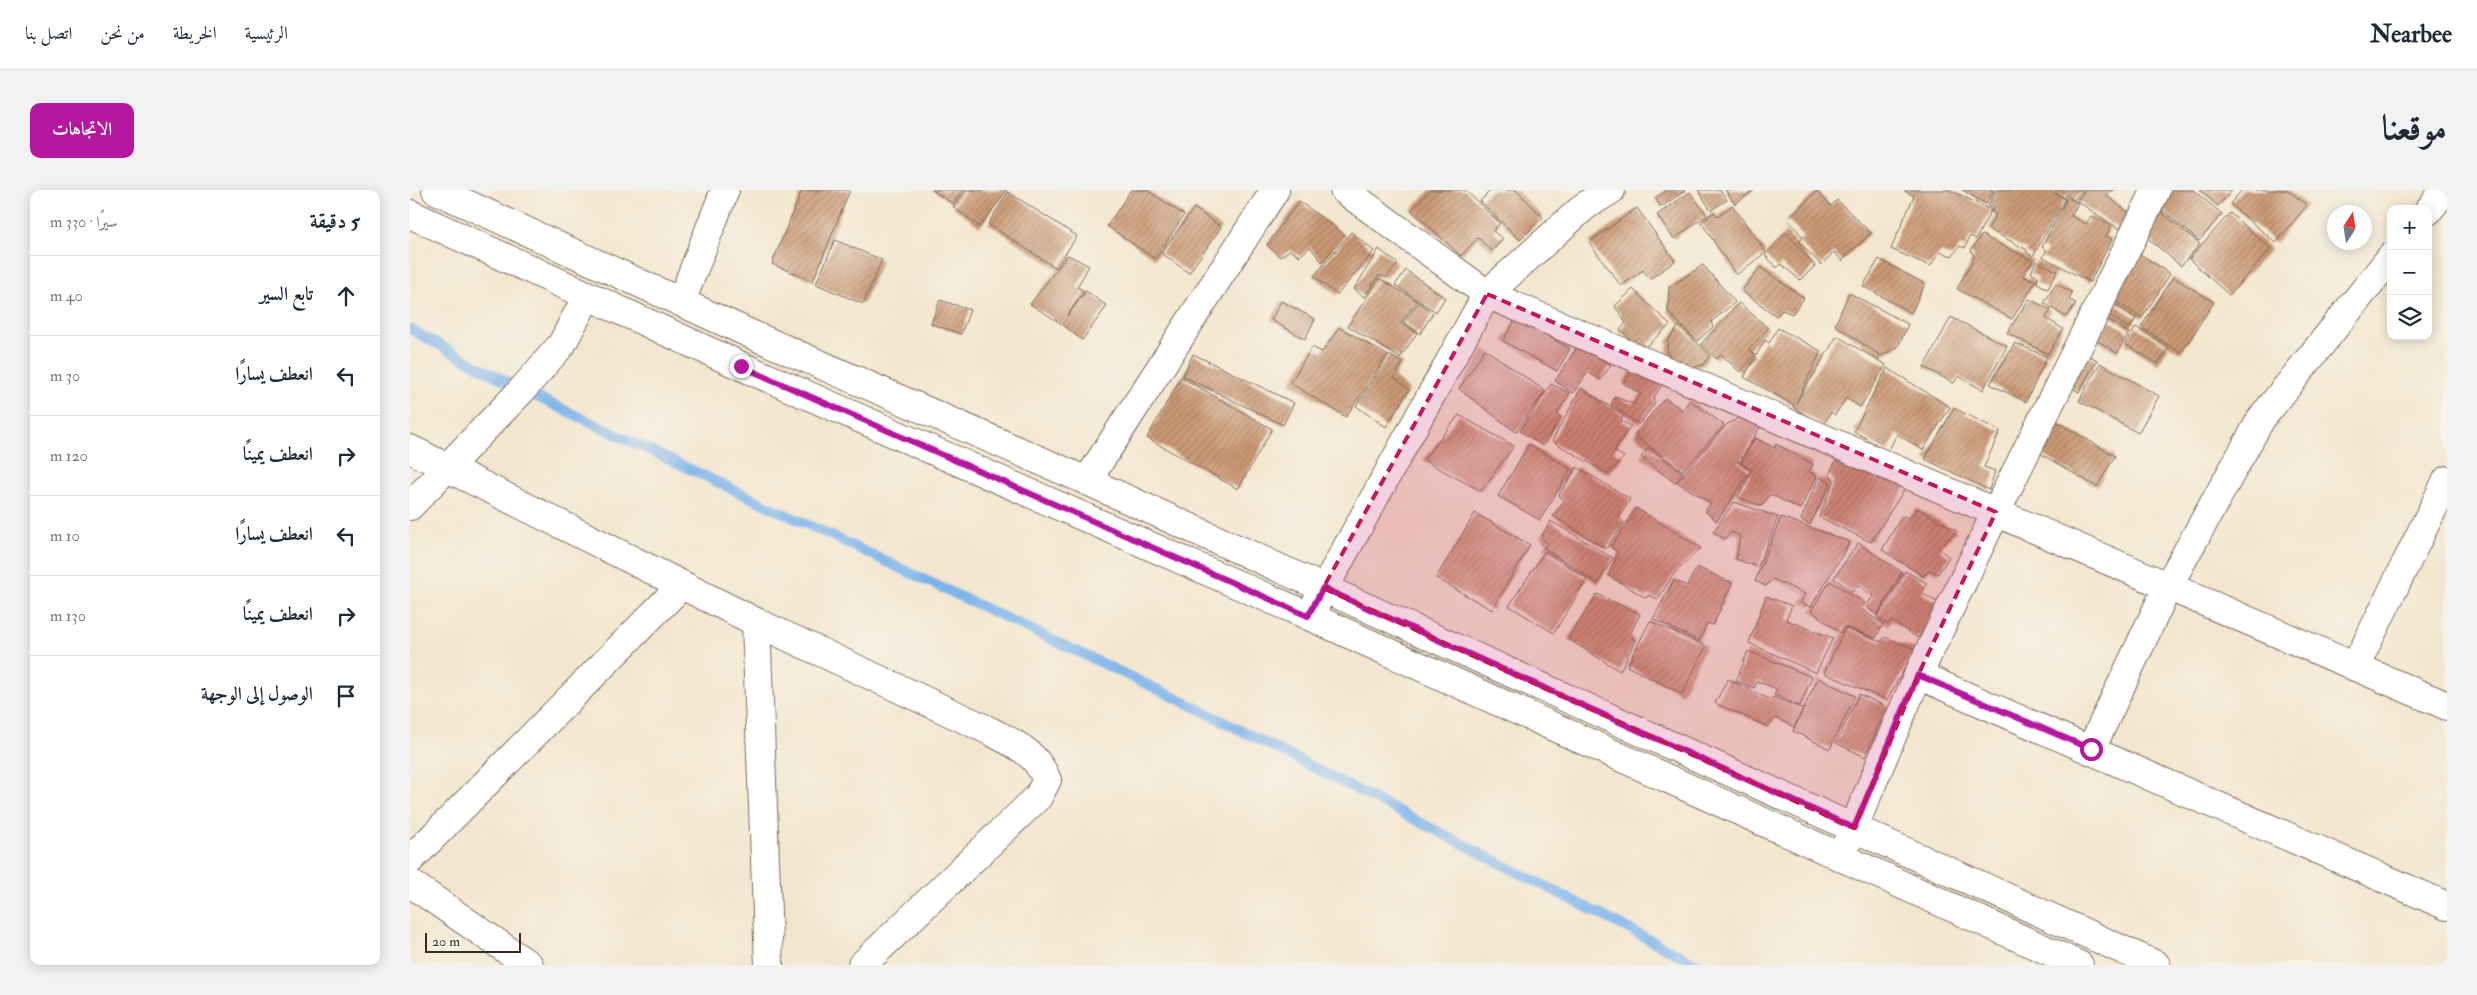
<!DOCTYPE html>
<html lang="ar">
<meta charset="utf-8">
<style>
:root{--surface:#fff;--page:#f2f2f3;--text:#1f2937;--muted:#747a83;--line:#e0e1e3;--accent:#b5179e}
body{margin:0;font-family:"IM FELL Double Pica",Amiri,serif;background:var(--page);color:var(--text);direction:rtl}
.controls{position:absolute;right:15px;top:15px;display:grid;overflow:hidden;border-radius:10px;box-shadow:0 2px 12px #0003}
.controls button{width:45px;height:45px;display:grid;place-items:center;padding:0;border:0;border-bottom:1px solid var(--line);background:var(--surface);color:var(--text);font:25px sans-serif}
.compass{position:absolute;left:1917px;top:15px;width:45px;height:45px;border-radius:50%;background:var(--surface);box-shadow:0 2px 12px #0003;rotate:12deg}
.scale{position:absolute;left:15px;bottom:12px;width:96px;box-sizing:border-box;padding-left:5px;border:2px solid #3b2a1e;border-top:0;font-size:14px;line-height:18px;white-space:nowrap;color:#3b2a1e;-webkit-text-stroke:4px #f7f3e8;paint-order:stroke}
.stop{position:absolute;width:15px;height:15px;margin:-11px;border:4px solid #b5179e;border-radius:50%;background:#fff}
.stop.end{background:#b5179e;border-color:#fff;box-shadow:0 1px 5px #0008}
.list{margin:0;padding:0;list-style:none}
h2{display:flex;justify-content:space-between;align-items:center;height:65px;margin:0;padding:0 20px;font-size:21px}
h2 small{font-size:16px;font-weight:400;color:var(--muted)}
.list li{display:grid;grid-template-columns:32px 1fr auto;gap:15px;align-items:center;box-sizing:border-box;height:80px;padding:0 20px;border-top:1px solid var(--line)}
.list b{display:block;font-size:19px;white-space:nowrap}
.list em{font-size:16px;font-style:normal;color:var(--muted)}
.icon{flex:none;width:28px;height:28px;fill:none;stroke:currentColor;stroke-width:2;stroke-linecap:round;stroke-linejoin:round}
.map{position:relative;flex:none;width:2037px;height:775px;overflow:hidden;direction:ltr;border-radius:10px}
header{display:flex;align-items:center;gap:30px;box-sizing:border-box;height:70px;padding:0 25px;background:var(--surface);border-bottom:1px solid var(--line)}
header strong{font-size:24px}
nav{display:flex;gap:28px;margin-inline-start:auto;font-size:18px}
.intro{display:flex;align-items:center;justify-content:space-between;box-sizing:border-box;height:120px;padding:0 30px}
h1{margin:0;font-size:35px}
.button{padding:12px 22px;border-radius:10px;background:var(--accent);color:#fff;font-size:18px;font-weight:700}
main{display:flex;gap:30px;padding:0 30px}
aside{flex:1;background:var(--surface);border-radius:10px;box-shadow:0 2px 12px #0003}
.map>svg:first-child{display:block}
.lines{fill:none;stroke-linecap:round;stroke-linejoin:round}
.stream{stroke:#7db3eb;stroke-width:10}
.building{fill:url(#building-hatch)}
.street-casing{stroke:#7b6c5c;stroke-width:30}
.secondary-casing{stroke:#7b6c5c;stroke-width:30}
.street{stroke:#fff;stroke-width:28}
.secondary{stroke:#fff;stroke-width:28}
.route{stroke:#b5179e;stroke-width:6}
.marked{fill:#c2185b;fill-opacity:0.2;stroke:#c2185b;stroke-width:4;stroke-dasharray:10 6;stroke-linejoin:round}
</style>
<header>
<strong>Nearbee</strong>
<nav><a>الرئيسية</a><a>الخريطة</a><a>من نحن</a><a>اتصل بنا</a></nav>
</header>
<div class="intro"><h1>موقعنا</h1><a class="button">الاتجاهات</a></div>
<main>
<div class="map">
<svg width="2037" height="775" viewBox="0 0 2037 775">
<defs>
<pattern id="building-hatch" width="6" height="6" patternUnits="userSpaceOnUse" patternTransform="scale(1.25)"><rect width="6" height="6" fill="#cb9875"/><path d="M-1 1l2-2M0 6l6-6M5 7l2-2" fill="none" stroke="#a67c5f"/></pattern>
</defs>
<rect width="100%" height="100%" fill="#f7f3e8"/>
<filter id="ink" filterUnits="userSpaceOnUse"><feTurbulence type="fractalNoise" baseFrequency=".02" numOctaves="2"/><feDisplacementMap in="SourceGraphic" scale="10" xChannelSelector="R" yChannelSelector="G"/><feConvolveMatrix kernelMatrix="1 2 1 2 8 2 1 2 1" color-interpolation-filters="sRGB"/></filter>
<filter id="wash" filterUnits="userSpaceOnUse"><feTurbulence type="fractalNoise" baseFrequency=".0096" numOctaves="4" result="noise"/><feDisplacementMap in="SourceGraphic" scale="20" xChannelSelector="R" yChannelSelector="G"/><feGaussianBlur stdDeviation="1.12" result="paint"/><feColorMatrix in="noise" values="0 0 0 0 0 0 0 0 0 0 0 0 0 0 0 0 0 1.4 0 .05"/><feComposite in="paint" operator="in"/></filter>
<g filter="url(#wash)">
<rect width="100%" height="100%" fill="#f3e6ce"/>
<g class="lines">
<path class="stream" d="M 0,139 L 112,200 L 787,518 L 1289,775"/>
</g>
<g id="blocks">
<g class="building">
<path d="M 392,0 L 440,0 L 403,91 L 362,74 Z"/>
<path d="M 522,0 L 553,0 L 543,14 Z"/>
<path d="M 556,0 L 597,0 L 570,37 L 543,17 Z"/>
<path d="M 721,0 L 737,0 L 774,25 L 745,69 L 697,36 Z"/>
<path d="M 1020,0 L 1055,0 L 1090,33 L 1083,41 L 1093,49 L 1082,61 L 1068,48 L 1051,66 L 1001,20 Z"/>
<path d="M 1081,0 L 1106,0 L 1133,27 L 1110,50 L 1070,11 Z"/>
<path d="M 1257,0 L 1276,0 L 1251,17 L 1245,8 Z"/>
<path d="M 1288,0 L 1310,0 L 1317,10 L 1301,20 Z"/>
<path d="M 1315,0 L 1344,0 L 1325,14 Z"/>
<path d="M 1493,0 L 1540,0 L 1581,20 L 1566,49 L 1560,46 L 1555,58 L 1550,56 L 1542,66 L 1530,62 L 1520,76 L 1481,59 L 1504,6 Z"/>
<path d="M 1552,0 L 1584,0 L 1576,14 Z"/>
<path d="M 1586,0 L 1638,0 L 1655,9 L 1623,66 L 1616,62 L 1617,60 L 1578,39 L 1586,25 L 1581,22 L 1583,19 L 1578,16 Z"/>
<path d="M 1645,0 L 1673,0 L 1664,10 L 1656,5 L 1655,8 L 1645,2 Z"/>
<path d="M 1675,0 L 1703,0 L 1697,6 L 1721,24 L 1709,39 L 1667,11 Z"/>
<path d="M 1760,0 L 1783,0 L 1812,24 L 1789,51 L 1747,15 Z"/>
<path d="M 1790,0 L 1822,0 L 1808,16 Z"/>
<path d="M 1832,0 L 1878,0 L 1897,15 L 1866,53 L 1820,14 Z"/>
<path d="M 1407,1 L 1421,16 L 1427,10 L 1461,43 L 1432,71 L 1424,62 L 1411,75 L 1389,52 L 1393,47 L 1377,29 Z"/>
<path d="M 598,2 L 667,46 L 646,78 L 578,34 Z"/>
<path d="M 1280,2 L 1297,25 L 1264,49 L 1247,25 Z"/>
<path d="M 1657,8 L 1668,13 L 1661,26 L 1676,34 L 1681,26 L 1701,36 L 1696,46 L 1702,49 L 1680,92 L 1633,67 L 1637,60 L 1632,57 Z"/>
<path d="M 889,11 L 935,45 L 912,72 L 900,57 L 890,66 L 880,60 L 870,67 L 857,55 Z"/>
<path d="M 1322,15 L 1356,62 L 1326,85 L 1291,32 L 1304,22 L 1308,26 Z"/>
<path d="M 784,18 L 811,37 L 779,83 L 751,63 Z"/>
<path d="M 1227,18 L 1265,71 L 1240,89 L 1233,80 L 1211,96 L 1179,52 Z"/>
<path d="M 1747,18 L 1790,54 L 1771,76 L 1728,40 Z"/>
<path d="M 1820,23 L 1861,59 L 1819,105 L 1779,69 Z"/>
<path d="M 941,42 L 964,61 L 927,105 L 904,86 Z"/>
<path d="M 1376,42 L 1405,76 L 1390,90 L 1371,74 L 1367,78 L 1355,65 Z"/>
<path d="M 1572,45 L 1623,71 L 1613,86 L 1626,91 L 1602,129 L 1547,99 L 1564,67 L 1561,60 Z"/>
<path d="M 425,50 L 472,70 L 453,114 L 406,94 Z"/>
<path d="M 969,59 L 988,74 L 976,88 L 969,85 L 954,107 L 944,99 Z"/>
<path d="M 1730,64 L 1760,84 L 1732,128 L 1702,109 Z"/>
<path d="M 658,65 L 679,76 L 667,97 L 674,101 L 657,126 L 676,101 L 697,116 L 672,150 L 652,134 L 620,114 Z"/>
<path d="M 1469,69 L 1515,94 L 1501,123 L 1453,96 Z"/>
<path d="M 1626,71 L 1647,81 L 1638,99 L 1627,93 L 1628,87 L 1621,83 Z"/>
<path d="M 1293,75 L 1325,112 L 1301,132 L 1303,137 L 1287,151 L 1258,122 L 1259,97 Z"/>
<path d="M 1350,77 L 1394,108 L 1382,124 L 1372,120 L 1366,126 L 1332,101 Z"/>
<path d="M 996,80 L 1035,108 L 1026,122 L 985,95 Z"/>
<path d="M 1763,87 L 1804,112 L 1771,163 L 1731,137 Z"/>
<path d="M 969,88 L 1007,111 L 991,133 L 1007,143 L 990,168 L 938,136 Z"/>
<path d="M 1646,94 L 1662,102 L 1659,110 L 1666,113 L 1656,127 L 1634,113 Z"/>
<path d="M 1223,99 L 1260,135 L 1232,160 L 1210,140 L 1216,133 L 1205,116 Z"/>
<path d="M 1439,103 L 1498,134 L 1488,157 L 1471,166 L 1425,135 Z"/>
<path d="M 1619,109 L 1641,120 L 1636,128 L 1653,139 L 1638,164 L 1597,143 Z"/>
<path d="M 530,110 L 560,120 L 551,144 L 521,134 Z"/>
<path d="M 1699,110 L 1726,128 L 1720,139 L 1692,121 Z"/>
<path d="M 871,111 L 905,129 L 895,149 L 861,130 Z"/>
<path d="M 1009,112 L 1023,123 L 1010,144 L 994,132 Z"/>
<path d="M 1329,113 L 1358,138 L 1339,159 L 1345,165 L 1330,182 L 1311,164 L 1307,169 L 1291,154 Z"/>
<path d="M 1693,126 L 1719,143 L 1707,163 L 1680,146 Z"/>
<path d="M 1541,127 L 1597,156 L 1573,200 L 1548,186 L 1544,193 L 1514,177 Z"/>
<path d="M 1106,128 L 1160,159 L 1147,181 L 1093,151 Z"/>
<path d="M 1269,136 L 1300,165 L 1293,175 L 1277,179 L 1257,164 L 1258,150 Z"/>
<path d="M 929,137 L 977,165 L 936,227 L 880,193 L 902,157 L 912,162 Z"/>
<path d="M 1726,137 L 1759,157 L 1748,174 L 1715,154 Z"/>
<path d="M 1368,138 L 1411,161 L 1386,213 L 1427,146 L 1476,175 L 1450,217 L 1436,208 L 1425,225 L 1421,222 L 1413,236 L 1383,217 L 1384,215 L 1334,187 L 1355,150 L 1359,153 Z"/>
<path d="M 1605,153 L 1637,167 L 1616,212 L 1580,194 Z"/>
<path d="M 1168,156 L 1201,175 L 1190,190 L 1178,182 L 1163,203 L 1145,191 Z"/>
<path d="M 1075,159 L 1135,201 L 1106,242 L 1049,199 Z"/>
<path d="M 1673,162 L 1687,170 L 1669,202 L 1655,194 Z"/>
<path d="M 783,164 L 884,213 L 873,235 L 773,186 Z"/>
<path d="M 979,165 L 993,173 L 984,187 L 999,200 L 976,237 L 946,216 Z"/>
<path d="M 1690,173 L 1749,206 L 1728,243 L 1669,211 Z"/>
<path d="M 1224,177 L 1253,193 L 1243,209 L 1245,213 L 1229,234 L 1201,215 L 1205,206 L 1222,214 L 1231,204 L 1213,193 Z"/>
<path d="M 1477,178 L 1540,217 L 1513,260 L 1487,244 L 1478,262 L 1444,241 Z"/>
<path d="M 771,187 L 862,239 L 828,299 L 737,248 Z"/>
<path d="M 1141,194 L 1160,203 L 1147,224 L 1151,227 L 1133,256 L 1110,241 Z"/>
<path d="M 1171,198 L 1213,225 L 1211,231 L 1221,236 L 1204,261 L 1214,267 L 1198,284 L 1142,251 Z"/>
<path d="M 1255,208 L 1272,220 L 1280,210 L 1314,235 L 1273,281 L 1224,245 Z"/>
<path d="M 1544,218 L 1590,241 L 1574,277 L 1585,281 L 1579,300 L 1515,269 Z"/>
<path d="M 1049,225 L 1104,256 L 1071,301 L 1013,270 Z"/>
<path d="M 1332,226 L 1351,235 L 1330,272 L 1327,271 L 1340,281 L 1307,331 L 1295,321 L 1301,313 L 1267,292 L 1316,235 Z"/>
<path d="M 1644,230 L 1705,266 L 1687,297 L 1626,261 Z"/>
<path d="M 1345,248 L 1365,258 L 1366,254 L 1403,274 L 1400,282 L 1407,286 L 1390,319 L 1360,304 L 1352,316 L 1328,307 L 1342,280 L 1331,273 Z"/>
<path d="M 1119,254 L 1161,279 L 1130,330 L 1088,306 Z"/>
<path d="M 1239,258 L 1273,283 L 1265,293 L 1231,267 Z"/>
<path d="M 1431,261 L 1471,279 L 1466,288 L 1476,292 L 1480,283 L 1499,292 L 1461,352 L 1409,327 L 1424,291 L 1419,284 Z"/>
<path d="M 1167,277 L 1220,309 L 1209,328 L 1214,333 L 1196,359 L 1143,326 L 1154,311 L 1149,305 Z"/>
<path d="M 1409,287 L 1421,293 L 1400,335 L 1391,330 Z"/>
<path d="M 1324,312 L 1368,327 L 1348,377 L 1326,369 L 1330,346 L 1321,342 L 1315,349 L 1303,342 Z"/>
<path d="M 1226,318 L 1291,358 L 1263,385 L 1248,409 L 1238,405 L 1236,408 L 1198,385 L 1208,363 L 1201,357 Z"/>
<path d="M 1507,318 L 1547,341 L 1529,359 L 1539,367 L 1528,384 L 1520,380 L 1513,386 L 1472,360 L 1492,326 L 1499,328 Z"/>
<path d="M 1065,323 L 1120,355 L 1082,420 L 1026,388 Z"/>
<path d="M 1371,327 L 1440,352 L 1401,417 L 1390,413 L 1395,404 L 1363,389 L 1356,396 L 1345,391 Z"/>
<path d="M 1141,331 L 1203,368 L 1188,394 L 1134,358 L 1137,353 L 1131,347 Z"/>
<path d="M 1448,353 L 1492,382 L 1467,425 L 1456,417 L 1463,406 L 1448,395 L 1442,402 L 1424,388 Z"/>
<path d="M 1135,361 L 1177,389 L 1144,443 L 1099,416 Z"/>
<path d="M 1287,377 L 1322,393 L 1303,435 L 1297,433 L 1289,451 L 1243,429 L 1264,390 L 1277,396 Z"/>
<path d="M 1495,381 L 1517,393 L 1511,403 L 1529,413 L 1508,448 L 1482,431 L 1478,435 L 1467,427 Z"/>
<path d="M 1420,391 L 1455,413 L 1451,419 L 1473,434 L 1466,448 L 1434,437 L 1431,443 L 1401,421 Z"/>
<path d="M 1187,404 L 1230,424 L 1220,445 L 1225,451 L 1210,481 L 1158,449 Z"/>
<path d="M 1356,406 L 1382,416 L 1376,430 L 1423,448 L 1406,483 L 1339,453 Z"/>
<path d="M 1240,431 L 1296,456 L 1272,504 L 1217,476 Z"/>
<path d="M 1435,438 L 1471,452 L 1475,447 L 1505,459 L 1477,510 L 1414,483 Z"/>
<path d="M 1338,461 L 1402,487 L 1390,516 L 1364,505 L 1367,499 L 1347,491 L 1344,498 L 1326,491 Z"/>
<path d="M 1408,488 L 1445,506 L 1420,559 L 1383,541 Z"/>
<path d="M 1318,489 L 1361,510 L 1363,507 L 1393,519 L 1384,537 L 1366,528 L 1358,537 L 1305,513 Z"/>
<path d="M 1449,504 L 1477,517 L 1455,567 L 1426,553 Z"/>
</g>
</g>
</g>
<g filter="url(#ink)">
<use href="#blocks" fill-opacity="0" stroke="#7b6c5c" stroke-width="1"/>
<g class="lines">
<g class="street-casing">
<g id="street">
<path d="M 934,0 L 1077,104 L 2037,516"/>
<path d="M 2018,21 L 2035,0"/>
<path d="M 271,112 L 315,0"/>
<path d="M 0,259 L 346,432 L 580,541 C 606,555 625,561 637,590 L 628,607 L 452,775"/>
<path d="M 677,291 L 865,0"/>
<path d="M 0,316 L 112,200 L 152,154 L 177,106"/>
<path d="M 899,426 L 1077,104 L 1175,16 L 1201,0"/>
<path d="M 346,432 L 359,775"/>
<path d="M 1945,477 L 2037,290"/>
<path d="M 1508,485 L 2037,716"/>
<path d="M 1681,559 L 1758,396 L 1851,229 L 1981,67"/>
<path d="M 1431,667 L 1508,485 L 1586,322 L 1746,0"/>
<path d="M 0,670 L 272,395"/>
<path d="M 0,693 L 119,775"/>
</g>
</g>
<g class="secondary-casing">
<g id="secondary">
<path d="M 26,0 L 345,146 L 677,291 L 1746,775"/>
<path d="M 0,24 L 331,176 L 899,426 L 1669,775"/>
</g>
</g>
<use href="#street" class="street"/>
<use href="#secondary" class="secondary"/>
</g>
</g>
<g class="lines" filter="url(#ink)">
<path class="route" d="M 331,176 L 898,426 L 913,398 L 1444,638 L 1508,485 L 1681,559"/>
</g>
<path class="marked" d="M 1077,104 L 1586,322 L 1508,485 L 1444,638 L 913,398 Z"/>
</svg>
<div class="controls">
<button>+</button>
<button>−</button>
<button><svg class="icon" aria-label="layers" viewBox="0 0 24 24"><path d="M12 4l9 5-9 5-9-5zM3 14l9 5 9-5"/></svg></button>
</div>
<svg class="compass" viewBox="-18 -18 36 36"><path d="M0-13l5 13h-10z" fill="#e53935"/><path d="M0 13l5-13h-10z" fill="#747a83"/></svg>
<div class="scale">20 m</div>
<div class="stop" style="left:1681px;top:559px"></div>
<div class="stop end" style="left:331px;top:176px"></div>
</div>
<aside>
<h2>5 دقيقة<small>سيرًا · 330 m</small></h2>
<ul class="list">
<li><svg class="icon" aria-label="ahead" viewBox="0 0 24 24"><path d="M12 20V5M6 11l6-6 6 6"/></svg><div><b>تابع السير</b></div><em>40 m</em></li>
<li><svg class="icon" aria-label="left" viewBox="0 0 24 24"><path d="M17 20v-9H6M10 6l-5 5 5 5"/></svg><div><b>انعطف يسارًا</b></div><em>30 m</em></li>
<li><svg class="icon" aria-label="right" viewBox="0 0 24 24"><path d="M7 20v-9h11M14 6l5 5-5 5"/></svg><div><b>انعطف يمينًا</b></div><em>120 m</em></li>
<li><svg class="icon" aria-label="left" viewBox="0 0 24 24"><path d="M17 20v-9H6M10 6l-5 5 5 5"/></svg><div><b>انعطف يسارًا</b></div><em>10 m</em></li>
<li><svg class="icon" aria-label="right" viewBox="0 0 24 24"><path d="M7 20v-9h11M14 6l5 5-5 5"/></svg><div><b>انعطف يمينًا</b></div><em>130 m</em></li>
<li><svg class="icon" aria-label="arrive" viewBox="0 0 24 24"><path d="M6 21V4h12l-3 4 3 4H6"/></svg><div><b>الوصول إلى الوجهة</b></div></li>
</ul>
</aside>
</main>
